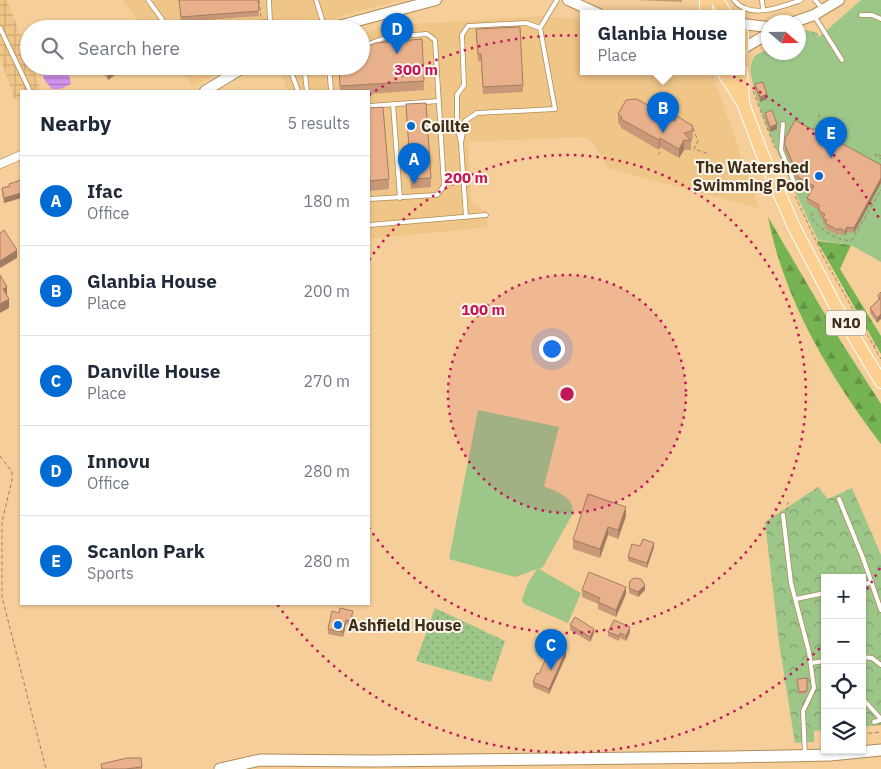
<!DOCTYPE html>
<meta charset="utf-8">
<style>
:root{--surface:#fff;--page:#f2f2f3;--text:#1f2937;--muted:#747a83;--line:#e0e1e3;--accent:#016bd3}
body{margin:0;font-family:"IBM Plex Sans",sans-serif;background:var(--page);color:var(--text)}
.controls{position:absolute;right:15px;bottom:15px;display:grid;overflow:hidden;border-radius:0px;box-shadow:0 1px 4px #0004}
.controls button{width:45px;height:45px;display:grid;place-items:center;padding:0;border:0;border-bottom:1px solid var(--line);background:var(--surface);color:var(--text);font:25px sans-serif}
.compass{position:absolute;left:761px;top:15px;width:45px;height:45px;border-radius:50%;background:var(--surface);box-shadow:0 1px 4px #0004;rotate:110deg}
.you{position:absolute;left:551px;top:348px;width:18px;height:18px;margin:-12px;border:4px solid #fff;border-radius:50%;background:#1a73e8;box-shadow:0 0 0 8px #1a73e833}
.badge{display:grid;place-items:center;width:32px;height:32px;border-radius:50%;background:var(--accent);color:#fff;font-size:16px;font-weight:700}
.pin{position:absolute;translate:-50% -41px;filter:drop-shadow(0 1px 2px #0008)}
.pin::after{content:'';position:absolute;top:26px;width:18px;height:15px;background:inherit;clip-path:polygon(0 0,100% 0,50% 100%)}
.popup{position:absolute;left:580px;top:10px;width:165px;height:65px;box-sizing:border-box;display:grid;place-content:center;border-radius:0px;background:var(--surface);filter:drop-shadow(0 1px 4px #0005);font-size:16px;white-space:nowrap;color:var(--muted)}
.popup b{font-size:19px;color:var(--text)}
.popup::after{content:'';position:absolute;left:50%;top:100%;margin-left:-10px;border:10px solid transparent;border-top-color:var(--surface)}
.list{margin:0;padding:0;list-style:none}
h2{display:flex;justify-content:space-between;align-items:center;height:65px;margin:0;padding:0 20px;font-size:21px}
h2 small{font-size:16px;font-weight:400;color:var(--muted)}
.list li{display:grid;grid-template-columns:32px 1fr auto;gap:15px;align-items:center;box-sizing:border-box;height:90px;padding:0 20px;border-top:1px solid var(--line)}
.list b{display:block;font-size:19px;white-space:nowrap}
.list p{margin:0;font-size:16px;white-space:nowrap;color:var(--muted)}
.list em{font-size:16px;font-style:normal;color:var(--muted)}
.icon{flex:none;width:28px;height:28px;fill:none;stroke:currentColor;stroke-width:2;stroke-linecap:round;stroke-linejoin:round}
.map{position:relative;flex:none;width:881px;height:769px;overflow:hidden}
.search{position:absolute;background:var(--surface);box-shadow:0 1px 4px #0004;left:20px;top:20px;width:350px;height:55px;display:flex;align-items:center;gap:12px;box-sizing:border-box;padding:0 18px;border-radius:28px;color:var(--muted);font-size:19px}
.panel{position:absolute;background:var(--surface);box-shadow:0 1px 4px #0004;left:20px;top:90px;width:350px;height:515px;border-radius:0px}
.map>svg:first-child{display:block}
.built{fill:#f0c588}
.industrial{fill:url(#industrial-grid)}
.grass{fill:url(#grass-tufts)}
.forest{fill:url(#forest-firs)}
.park{fill:url(#park-crowns)}
.garden{fill:url(#garden-dots)}
.pitch{fill:#9dc689}
.water{fill:url(#water-rules)}
.lines{fill:none;stroke-linecap:round;stroke-linejoin:round}
.service-casing{stroke:#b08c58;stroke-width:5.5}
.minor-casing{stroke:#b08c58;stroke-width:9}
.tertiary-casing{stroke:#b08c58;stroke-width:12}
.secondary-casing{stroke:#b08c58;stroke-width:13}
.trunk-casing{stroke:#fff;stroke-width:14}
.path{stroke:#a0845e;stroke-width:1;stroke-dasharray:4 2.5;stroke-linecap:butt}
.service{stroke:#fff;stroke-width:4}
.minor{stroke:#fff;stroke-width:8}
.tertiary{stroke:#fff;stroke-width:10}
.secondary{stroke:#fff;stroke-width:11}
.trunk{stroke:#fbd090;stroke-width:12}
.wall{fill:#c89878}
.shaded-wall{fill:#a27c62}
.building{fill:#e8b18c;stroke:#a27c62}
.ring{fill:none;stroke:#c2185b;stroke-width:2.5;stroke-dasharray:2.5 5}
.poi-dot{fill:#016bd3;stroke:#fdf5ea;stroke-width:2}
.labels{text-anchor:middle;stroke-width:4;stroke-linejoin:round;paint-order:stroke}
.shield{fill:#fdf5ea;stroke:#776a58;stroke-width:1}
.shield-label{font-size:15px;font-weight:bold;fill:#3d2e19}
.poi-label{font-size:16px;font-weight:bold;fill:#3d2e19;stroke:#fdf5ea;text-anchor:start}
.centre{fill:#c2185b;stroke:#fdf5ea;stroke-width:2.5}
.ring-label{font-size:15px;text-anchor:middle;font-weight:bold;fill:#c2185b;stroke:#fdf5ea;stroke-width:4;stroke-linejoin:round;paint-order:stroke}
</style>
<div class="map">
<svg width="881" height="769" viewBox="0 0 881 769">
<defs>
<pattern id="industrial-grid" width="8" height="8" patternUnits="userSpaceOnUse" patternTransform="scale(1.25)"><rect width="8" height="8" fill="#f0c588"/><path d="M0 4h8M4 0v8" fill="none" stroke="#cfaa75"/></pattern>
<pattern id="grass-tufts" width="24" height="20" patternUnits="userSpaceOnUse" patternTransform="scale(1.25)"><rect width="24" height="20" fill="#9dc689"/><path d="M3 7l-1-3M5 7V3M7 7l1-3M15 17l-1-3M17 17v-4M19 17l1-3" fill="none" stroke="#81a16f"/></pattern>
<pattern id="forest-firs" width="22" height="20" patternUnits="userSpaceOnUse" patternTransform="scale(1.25)"><rect width="22" height="20" fill="#76b353"/><path d="M5 1l3.5 6h-7zM16 11l3.5 6h-7z" fill="#629244"/></pattern>
<pattern id="park-crowns" width="20" height="18" patternUnits="userSpaceOnUse" patternTransform="scale(1.25)"><rect width="20" height="18" fill="#9dc689"/><path d="M2 6a3 3 0 1 1 6 0M12 15a3 3 0 1 1 6 0" fill="none" stroke="#81a16f"/></pattern>
<pattern id="garden-dots" width="8" height="8" patternUnits="userSpaceOnUse" patternTransform="scale(1.25)"><rect width="8" height="8" fill="#9dc689"/><path d="M2 2h.1M6 6h.1" fill="none" stroke="#81a16f" stroke-width="1.8" stroke-linecap="round"/></pattern>
<pattern id="water-rules" width="6" height="5" patternUnits="userSpaceOnUse" patternTransform="scale(1.25)"><rect width="6" height="5" fill="#d090eb"/><path d="M0 2.5h6" fill="none" stroke="#aa76be"/></pattern>
</defs>
<rect width="100%" height="100%" fill="#f5ce99"/>
<g class="built">
<path d="M 122,0 L 400,0 L 294,29 L 145,29 Z"/>
<path d="M 540,16 L 584,20 L 584,72 L 712,72 L 759,208 L 608,168 L 592,141 L 582,137 L 468,142 L 471,200 L 475,205 L 487,212 L 488,227 L 369,239 L 369,91 L 288,91 L 278,68 L 361,66 L 361,35 L 383,26 Z"/>
<path d="M 176,66 L 228,66 L 193,87 Z"/>
</g>
<path class="industrial" d="M 0,0 L 7,0 L 29,58 L 29,66 L 32,66 L 41,91 L 21,91 L 21,97 L 14,99 L 0,56 Z"/>
<path class="grass" d="M 806,30 L 817,33 L 819,37 L 799,41 L 798,33 Z"/>
<g class="forest">
<path d="M 768,217 L 840,340 L 881,404 L 881,444 C 830,377 784,300 768,217 Z"/>
<path d="M 817,241 L 851,245 L 840,269 L 881,336 L 881,354 Z"/>
</g>
<path class="park" d="M 818,487 L 828,499 L 852,488 L 881,555 L 881,725 L 862,727 L 862,578 L 825,578 L 825,730 L 814,731 L 814,742 L 795,743 L 779,642 L 765,522 Z"/>
<path class="garden" d="M 435,608 L 505,641 L 491,682 L 416,661 Z"/>
<g class="pitch">
<path d="M 861,0 L 881,0 L 881,262 L 851,245 L 818,240 C 803,208 747,95 751,65 C 752,61 753,58 756,55 L 768,49 L 768,52 L 798,52 L 799,41 L 819,37 Z"/>
<path d="M 478,410 L 559,427 L 544,486 C 558,493 576,497 572,515 L 543,567 L 539,569 L 581,593 L 568,623 L 524,604 L 522,600 L 528,583 L 537,569 L 515,577 L 449,559 Z"/>
</g>
<path class="water" d="M 39,66 L 67,66 L 71,84 L 60,89 L 52,89 L 45,81 Z"/>
<g class="lines">
<g class="service-casing">
<g id="service">
<path d="M 148,0 L 169,29 L 270,22 L 269,0"/>
<path d="M 316,0 L 325,29"/>
<path d="M 734,0 C 749,20 781,7 801,0"/>
<path d="M 762,0 L 763,9"/>
<path d="M 815,0 L 822,8"/>
<path d="M 861,15 L 872,15 L 881,19"/>
<path d="M 815,17 L 842,60"/>
<path d="M 0,28 L 30,91"/>
<path d="M 540,28 L 557,0"/>
<path d="M 361,47 L 387,37 L 427,34 L 435,40 L 444,186 L 437,195 L 369,199"/>
<path d="M 289,66 L 298,91"/>
<path d="M 304,66 L 307,91"/>
<path d="M 329,66 L 331,91"/>
<path d="M 393,104 L 400,198"/>
<path d="M 369,106 L 439,101"/>
<path d="M 783,124 L 781,150 L 797,190"/>
<path d="M 461,143 L 465,121 L 477,113 L 555,109 L 540,28 L 526,23 L 468,26 L 462,35 L 464,85 L 457,95 L 457,125 L 461,143 L 466,217"/>
<path d="M 369,225 L 486,215"/>
<path d="M 839,499 L 863,558 L 881,610"/>
<path d="M 783,515 L 791,583 L 809,652 L 814,688 L 803,711 L 805,754"/>
<path d="M 862,585 L 872,582"/>
<path d="M 796,599 L 825,593"/>
<path d="M 862,657 L 872,658 L 881,665"/>
<path d="M 811,663 L 825,661"/>
<path d="M 862,698 L 881,719"/>
<path d="M 874,722 L 881,720"/>
</g>
</g>
<g class="minor-casing">
<path id="minor" d="M 0,164 L 21,155"/>
</g>
<g class="tertiary-casing">
<g id="tertiary">
<path d="M 568,0 L 599,14"/>
<path d="M 794,22 L 814,15 L 839,0"/>
<path d="M 742,24 L 768,27"/>
<path d="M 327,29 L 436,0"/>
<path d="M 742,49 L 768,34"/>
<path d="M 205,91 L 246,66"/>
</g>
</g>
<g class="secondary-casing">
<path id="secondary" d="M 220,769 L 260,760 L 371,761 L 733,757 L 830,755 L 881,750"/>
</g>
<g class="trunk-casing">
<g id="trunk">
<path d="M 717,0 L 726,14"/>
<path d="M 706,14 L 706,0"/>
<path d="M 742,33 L 742,48"/>
<path d="M 723,72 L 743,103 L 761,151 L 794,227 L 835,305 L 881,382"/>
<path d="M 741,72 L 743,102"/>
</g>
</g>
<g class="path">
<path d="M 259,0 L 261,17"/>
<path d="M 753,91 L 775,148"/>
<path d="M 660,111 L 676,120"/>
<path d="M 819,114 L 820,131"/>
<path d="M 693,128 L 698,141 L 694,149 L 709,154"/>
<path d="M 658,155 L 662,150"/>
<path d="M 881,156 L 876,153 L 875,155 L 881,159"/>
<path d="M 877,163 L 881,165"/>
<path d="M 795,196 L 824,258 L 881,359"/>
<path d="M 813,213 L 811,217 C 818,228 839,243 852,240 L 881,190"/>
<path d="M 873,346 L 881,342"/>
<path d="M 0,456 L 12,472 L 12,480 L 2,522 L 2,597 L 46,769"/>
<path d="M 787,511 L 788,502"/>
<path d="M 862,734 L 881,732"/>
</g>
<use href="#service" class="service"/>
<use href="#minor" class="minor"/>
<use href="#tertiary" class="tertiary"/>
<use href="#secondary" class="secondary"/>
<use href="#trunk" class="trunk"/>
</g>
<g class="wall">
<path d="M 179,0 L 258,0 L 259,16 L 181,22 Z"/>
<path d="M 634,0 L 682,0 L 682,2 Z"/>
<path d="M 476,29 L 523,85 L 523,92 L 483,94 L 481,61 L 478,61 Z"/>
<path d="M 103,66 L 127,66 L 108,80 L 102,71 L 102,67 Z"/>
<path d="M 338,66 L 361,66 L 424,81 L 424,90 L 369,94 L 369,91 L 340,91 Z"/>
<path d="M 755,84 L 767,99 L 760,102 L 755,89 Z"/>
<path d="M 406,104 L 431,178 L 431,187 L 411,189 Z"/>
<path d="M 369,108 L 389,179 L 389,189 L 369,191 Z"/>
<path d="M 765,113 L 777,129 L 770,132 L 765,118 Z"/>
<path d="M 618,114 L 675,121 L 693,126 L 693,136 L 692,141 L 691,141 L 691,150 L 684,150 L 679,158 L 660,147 L 659,150 L 621,128 L 621,126 L 618,123 Z"/>
<path d="M 813,130 L 881,165 L 881,183 L 854,233 L 847,232 L 845,236 L 839,233 L 838,235 L 825,228 L 825,224 L 823,223 L 823,218 L 819,216 L 819,210 L 807,203 L 807,198 L 812,190 L 798,182 L 795,176 L 795,171 L 793,169 L 785,150 L 785,139 Z"/>
<path d="M 21,180 L 21,198 L 4,203 L 2,193 L 2,188 L 9,186 L 9,184 Z"/>
<path d="M 881,292 L 877,323 L 870,313 L 870,308 L 878,300 L 878,295 Z"/>
<path d="M 626,516 L 618,539 L 608,535 L 600,558 L 573,549 L 573,540 Z"/>
<path d="M 640,546 L 654,547 L 647,568 L 628,561 L 628,557 Z"/>
<path d="M 629,588 L 645,590 L 638,597 L 629,593 Z"/>
<path d="M 582,590 L 626,594 L 616,617 L 598,609 L 598,604 L 582,597 Z"/>
<path d="M 353,615 L 350,626 L 346,624 L 343,637 L 328,634 L 328,629 Z"/>
<path d="M 570,625 L 594,633 L 590,642 L 570,630 Z"/>
<path d="M 608,632 L 630,632 L 626,641 L 620,638 L 619,641 L 608,636 Z"/>
<path d="M 566,656 L 549,694 L 533,687 L 533,682 L 539,674 Z"/>
<path d="M 807,678 L 807,693 L 799,694 L 797,679 Z"/>
<path d="M 101,764 L 142,767 L 142,769 L 101,769 Z"/>
</g>
<g class="shaded-wall">
<path d="M 121,66 L 127,66 L 108,80 L 108,75 Z"/>
<path d="M 767,94 L 767,99 L 760,102 L 760,97 Z"/>
<path d="M 777,124 L 777,129 L 770,132 L 770,127 Z"/>
<path d="M 660,138 L 660,147 L 659,150 L 659,140 Z"/>
<path d="M 684,140 L 684,150 L 679,158 L 679,149 Z"/>
<path d="M 881,178 L 881,183 L 854,233 L 854,228 Z"/>
<path d="M 21,193 L 21,198 L 4,203 L 4,198 Z"/>
<path d="M 847,227 L 847,232 L 845,236 L 845,231 Z"/>
<path d="M 17,250 L 17,258 L 0,268 L 0,261 Z"/>
<path d="M 7,287 L 7,296 L 3,289 Z"/>
<path d="M 9,299 L 9,308 L 0,313 L 0,304 Z"/>
<path d="M 881,314 L 881,319 L 877,323 L 877,318 Z"/>
<path d="M 626,507 L 626,516 L 618,539 L 618,530 Z"/>
<path d="M 608,527 L 608,535 L 600,558 L 600,549 Z"/>
<path d="M 654,543 L 654,547 L 647,568 L 647,563 Z"/>
<path d="M 645,585 L 645,590 L 638,597 L 638,592 Z"/>
<path d="M 626,587 L 626,594 L 616,617 L 616,610 Z"/>
<path d="M 346,620 L 346,624 L 343,637 L 343,632 Z"/>
<path d="M 630,627 L 630,632 L 626,641 L 626,636 Z"/>
<path d="M 594,629 L 594,633 L 590,642 L 590,637 Z"/>
<path d="M 566,651 L 566,656 L 549,694 L 549,689 Z"/>
</g>
<g class="building">
<path d="M 179,0 L 258,0 L 259,11 L 181,17 Z"/>
<path d="M 520,27 L 523,85 L 483,87 L 481,54 L 478,54 L 476,29 Z"/>
<path d="M 422,39 L 424,81 L 340,86 L 339,66 L 361,66 L 361,49 L 375,43 Z"/>
<path d="M 103,66 L 121,66 L 108,75 L 102,67 Z"/>
<path d="M 763,82 L 767,94 L 760,97 L 755,84 Z"/>
<path d="M 637,99 L 675,121 L 677,116 L 693,126 L 692,131 L 684,133 L 691,141 L 684,140 L 679,149 L 660,138 L 659,140 L 621,119 L 622,117 L 618,114 L 626,100 Z"/>
<path d="M 426,103 L 431,178 L 411,179 L 406,104 Z"/>
<path d="M 383,107 L 389,179 L 369,181 L 369,108 Z"/>
<path d="M 772,110 L 777,124 L 770,127 L 765,113 Z"/>
<path d="M 795,120 L 813,130 L 814,128 L 881,165 L 881,178 L 854,228 L 847,227 L 845,231 L 839,228 L 838,230 L 825,223 L 827,220 L 823,218 L 825,214 L 819,211 L 819,205 L 807,198 L 814,186 L 798,177 L 795,171 L 798,168 L 793,164 L 785,145 L 785,139 Z"/>
<path d="M 21,180 L 21,193 L 4,198 L 2,188 L 10,186 L 9,184 Z"/>
<path d="M 4,230 L 17,250 L 0,261 L 0,233 Z"/>
<path d="M 0,275 L 7,287 L 3,289 L 9,299 L 0,304 Z"/>
<path d="M 881,292 L 881,314 L 877,318 L 870,308 L 880,299 L 878,295 Z"/>
<path d="M 588,494 L 626,507 L 618,530 L 608,527 L 600,549 L 573,540 Z"/>
<path d="M 643,539 L 654,543 L 647,563 L 628,557 L 632,544 L 640,546 Z"/>
<path d="M 589,572 L 626,587 L 616,610 L 598,602 L 600,598 L 582,590 Z"/>
<path d="M 634,578 L 641,579 L 645,585 L 638,592 L 629,588 L 630,581 Z"/>
<path d="M 340,608 L 353,611 L 350,621 L 346,620 L 343,632 L 328,629 L 332,611 L 339,613 Z"/>
<path d="M 575,617 L 594,629 L 590,637 L 570,625 Z"/>
<path d="M 614,620 L 630,627 L 626,636 L 620,633 L 619,636 L 608,632 Z"/>
<path d="M 552,645 L 566,651 L 549,689 L 533,682 L 537,673 L 539,674 Z"/>
<path d="M 807,678 L 807,691 L 799,692 L 797,679 Z"/>
<path d="M 127,758 L 141,758 L 142,767 L 126,769 L 102,769 L 101,764 Z"/>
</g>
<circle cx="567" cy="394" r="119" fill="#c2185b" fill-opacity=".12"/>
<g class="ring">
<circle cx="567" cy="394" r="119"/>
<path d="M369 260A239 239 0 1 1 369 528"/>
<path d="M880 568A358 358 0 0 1 864 594M825 643A358 358 0 0 1 277 604M369 95A358 358 0 0 1 880 220"/>
</g>
<g class="poi-dot">
<circle cx="411" cy="126" r="5"/>
<circle cx="819" cy="176" r="5"/>
<circle cx="338" cy="625" r="5"/>
</g>
<g class="labels">
<rect class="shield" x="826" y="310.5" width="40" height="25" rx="4"/>
<g class="shield-label">
<text x="846" y="328">N10</text>
</g>
<g class="poi-label">
<text x="421" y="132">Coillte</text>
<text x="809" y="173" text-anchor="end">The Watershed<tspan x="809" dy="18">Swimming Pool</tspan></text>
<text x="348" y="631">Ashfield House</text>
</g>
</g>
<circle cx="567" cy="394" r="8" class="centre"/>
<g class="ring-label">
<text x="416" y="75">300 m</text>
<text x="466" y="183">200 m</text>
<text x="483" y="315">100 m</text>
</g>
</svg>
<div class="controls">
<button>+</button>
<button>−</button>
<button><svg class="icon" aria-label="locate" viewBox="0 0 24 24"><circle cx="12" cy="12" r="6"/><path d="M12 2v4M12 18v4M2 12h4M18 12h4"/></svg></button>
<button><svg class="icon" aria-label="layers" viewBox="0 0 24 24"><path d="M12 4l9 5-9 5-9-5zM3 14l9 5 9-5"/></svg></button>
</div>
<svg class="compass" viewBox="-18 -18 36 36"><path d="M0-13l5 13h-10z" fill="#e53935"/><path d="M0 13l5-13h-10z" fill="#747a83"/></svg>
<div class="you"></div>
<div class="pin badge" style="left:414px;top:184px">A</div>
<div class="pin badge" style="left:663px;top:133px">B</div>
<div class="popup"><b>Glanbia House</b>Place</div>
<div class="pin badge" style="left:551px;top:670px">C</div>
<div class="pin badge" style="left:397px;top:54px">D</div>
<div class="pin badge" style="left:831px;top:158px">E</div>
<div class="search"><svg class="icon" aria-label="search" viewBox="0 0 24 24"><circle cx="10" cy="10" r="6"/><path d="M15 15l6 6"/></svg>Search here</div>
<section class="panel">
<h2>Nearby<small>5 results</small></h2>
<ul class="list">
<li><span class="badge">A</span><div><b>Ifac</b><p>Office</p></div><em>180 m</em></li>
<li><span class="badge">B</span><div><b>Glanbia House</b><p>Place</p></div><em>200 m</em></li>
<li><span class="badge">C</span><div><b>Danville House</b><p>Place</p></div><em>270 m</em></li>
<li><span class="badge">D</span><div><b>Innovu</b><p>Office</p></div><em>280 m</em></li>
<li><span class="badge">E</span><div><b>Scanlon Park</b><p>Sports</p></div><em>280 m</em></li>
</ul>
</section>
</div>
